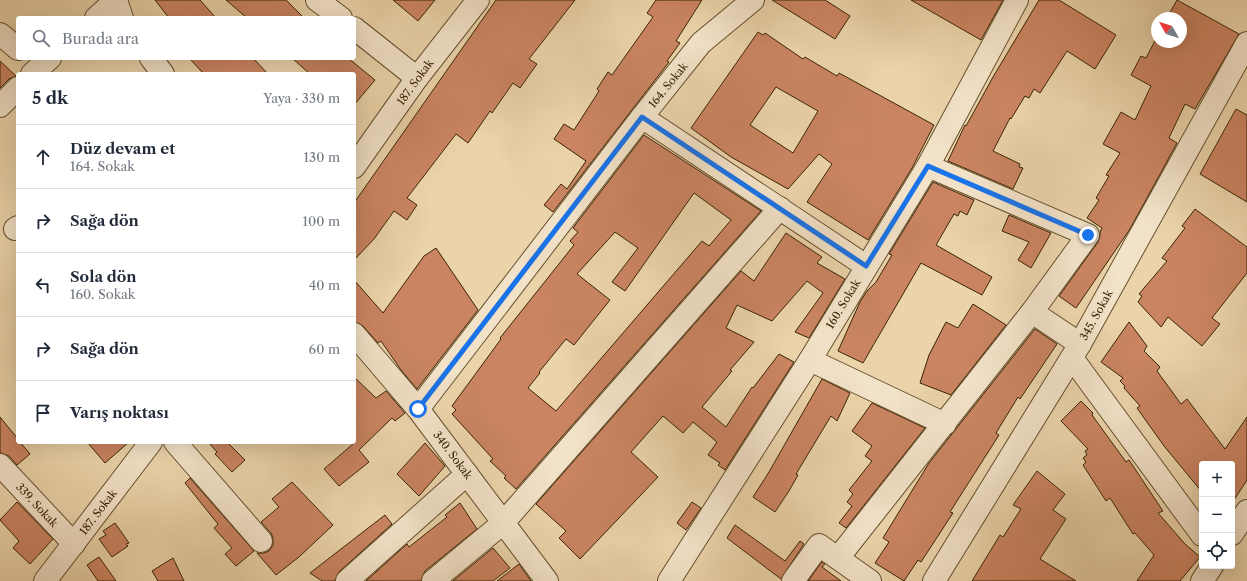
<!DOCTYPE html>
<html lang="tr">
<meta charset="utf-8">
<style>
:root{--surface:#fff;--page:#f2f2f3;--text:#1f2937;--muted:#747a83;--line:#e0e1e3}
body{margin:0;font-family:"Libre Caslon Text",serif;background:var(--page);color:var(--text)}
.controls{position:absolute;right:12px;bottom:12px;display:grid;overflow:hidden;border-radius:4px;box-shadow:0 4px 16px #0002}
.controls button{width:36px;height:36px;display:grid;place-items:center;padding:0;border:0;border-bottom:1px solid var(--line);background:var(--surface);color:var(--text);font:20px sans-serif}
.compass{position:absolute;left:1151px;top:12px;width:36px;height:36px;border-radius:50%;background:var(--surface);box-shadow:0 4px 16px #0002;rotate:309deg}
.stop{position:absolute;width:12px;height:12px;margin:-9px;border:3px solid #1a73e8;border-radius:50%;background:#fff}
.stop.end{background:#1a73e8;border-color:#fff;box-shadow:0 1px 4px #0008}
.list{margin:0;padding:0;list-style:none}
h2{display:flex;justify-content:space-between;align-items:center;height:52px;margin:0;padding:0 16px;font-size:17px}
h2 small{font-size:13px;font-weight:400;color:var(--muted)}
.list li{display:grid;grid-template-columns:26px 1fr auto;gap:12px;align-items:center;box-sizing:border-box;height:64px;padding:0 16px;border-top:1px solid var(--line)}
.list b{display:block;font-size:15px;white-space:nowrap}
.list p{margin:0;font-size:13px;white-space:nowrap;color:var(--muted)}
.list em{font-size:13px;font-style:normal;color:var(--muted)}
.icon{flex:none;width:22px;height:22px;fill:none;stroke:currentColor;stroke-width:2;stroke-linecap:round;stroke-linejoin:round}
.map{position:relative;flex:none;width:1247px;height:581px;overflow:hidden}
.search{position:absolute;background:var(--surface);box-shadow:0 4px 16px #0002;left:16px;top:16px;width:340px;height:44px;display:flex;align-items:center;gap:10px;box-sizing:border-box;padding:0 14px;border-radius:4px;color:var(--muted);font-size:15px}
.panel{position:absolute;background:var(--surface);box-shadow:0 4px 16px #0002;left:16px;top:72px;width:340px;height:372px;border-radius:4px}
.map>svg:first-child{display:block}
.building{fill:#ca8461;stroke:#3a2505;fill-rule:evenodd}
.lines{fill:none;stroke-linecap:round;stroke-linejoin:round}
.minor-casing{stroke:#66502e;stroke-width:24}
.minor{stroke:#f2e2c8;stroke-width:22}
.route{stroke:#1a73e8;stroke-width:5}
.labels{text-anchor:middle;stroke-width:3;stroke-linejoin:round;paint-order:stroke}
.street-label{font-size:11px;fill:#3a2505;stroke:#f2e2c8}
</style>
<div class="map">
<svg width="1247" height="581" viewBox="0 0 1247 581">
<rect width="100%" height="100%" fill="#ebd3aa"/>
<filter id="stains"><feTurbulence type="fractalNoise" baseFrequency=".005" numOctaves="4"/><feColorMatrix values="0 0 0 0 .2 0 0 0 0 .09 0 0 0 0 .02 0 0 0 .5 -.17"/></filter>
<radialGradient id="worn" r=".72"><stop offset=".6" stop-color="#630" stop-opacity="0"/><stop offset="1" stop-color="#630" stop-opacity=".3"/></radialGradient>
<g class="building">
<path d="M 155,0 L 200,0 L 216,18 L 169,18 Z"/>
<path d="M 226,0 L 286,0 L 304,18 L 247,18 Z"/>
<path d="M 393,0 L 435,0 L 418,21 Z"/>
<path d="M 496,0 L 575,0 L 529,59 L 537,64 L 520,88 L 513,83 L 492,113 L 490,111 L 468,143 L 456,134 L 407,198 L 417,205 L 407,220 L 394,211 L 374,239 L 354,260 L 354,203 Z"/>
<path d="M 656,0 L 702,0 L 676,41 L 680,43 L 667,61 L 669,62 L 553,212 L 544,205 L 561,184 L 567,189 L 586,161 L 554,139 L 564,124 L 574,130 L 599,91 L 597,89 L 608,72 L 612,75 L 653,17 L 647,13 Z"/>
<path d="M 772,0 L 825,0 L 850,16 L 835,39 Z"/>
<path d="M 911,0 L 1003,0 L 981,40 Z"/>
<path d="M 1039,0 L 1059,0 L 1116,35 L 1095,69 L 1067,51 L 1040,93 L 1034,89 L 1029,98 L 1025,96 L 1011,119 L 1010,118 L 993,151 L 1020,164 L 1019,167 L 1023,168 L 1013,189 L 948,161 L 965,125 L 966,126 L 993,77 Z"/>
<path d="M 1177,0 L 1239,34 L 1195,109 L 1185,104 L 1169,138 L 1177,143 L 1130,229 L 1076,308 L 1059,296 L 1098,242 L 1100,236 L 1100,232 L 1102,228 L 1087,218 L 1099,200 L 1096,198 L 1109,176 L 1106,175 L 1120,153 L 1103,144 L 1121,112 L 1135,120 L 1151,86 L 1131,75 L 1141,56 L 1146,58 L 1157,37 L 1157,42 L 1181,42 L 1181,18 L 1167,18 Z"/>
<path d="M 758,32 L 763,35 L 765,33 L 803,59 L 805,57 L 837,76 L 839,73 L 934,125 L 912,168 L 868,240 L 807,202 L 832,164 L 819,154 L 788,189 L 731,157 L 691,128 ZM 776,87 L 818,111 L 793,153 L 750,125 Z"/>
<path d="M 189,58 L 253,58 L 268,74 L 204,74 Z"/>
<path d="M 292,58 L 348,58 L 375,80 L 354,105 L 354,74 L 310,74 Z"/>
<path d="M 0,61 L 16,76 L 9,79 L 0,88 Z"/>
<path d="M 1236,109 L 1247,115 L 1247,202 L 1200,174 Z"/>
<path d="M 644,135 L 761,211 L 516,489 L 504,478 L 506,476 L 490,461 L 493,459 L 452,414 L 456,410 L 452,406 L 501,339 L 500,338 L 574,245 L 570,241 L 578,232 L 573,228 ZM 694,193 L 731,220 L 709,246 L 702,241 L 556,411 L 528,388 L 540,373 L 539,372 L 566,339 L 574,345 L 610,300 L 577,274 L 615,232 L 638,248 L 612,282 L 625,291 Z"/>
<path d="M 933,182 L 974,200 L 967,215 L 960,211 L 958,216 L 954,214 L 936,245 L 992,277 L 982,295 L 921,263 L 863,363 L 838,351 L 860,302 L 867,291 L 876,282 L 892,255 L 889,254 Z"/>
<path d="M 1195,209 L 1247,247 L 1247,273 L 1212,318 L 1220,324 L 1202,346 L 1168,317 L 1161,327 L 1138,302 L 1142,296 L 1139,294 L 1167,261 L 1162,258 L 1185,228 L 1182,226 Z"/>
<path d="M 1009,215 L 1051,233 L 1031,268 L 1018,260 L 1029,242 L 1002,231 Z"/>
<path d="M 786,233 L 822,257 L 817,263 L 845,279 L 809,338 L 795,332 L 823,293 L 807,281 L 772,321 L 737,305 L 726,328 L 754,342 L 730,370 L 732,371 L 702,407 L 726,427 L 752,387 L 753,388 L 779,354 L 794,362 L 725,470 L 718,465 L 720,463 L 708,455 L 717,442 L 693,422 L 683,433 L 663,416 L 631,452 L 658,477 L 580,559 L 559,538 L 566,531 L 536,504 L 741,271 L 754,281 Z"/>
<path d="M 436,248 L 478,310 L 417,389 L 401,370 L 381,341 L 378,343 L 363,326 L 354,322 L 354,280 L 383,313 L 424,256 Z"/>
<path d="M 973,304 L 1006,325 L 951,395 L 920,383 L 929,355 L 946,322 L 958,328 Z"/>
<path d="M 1129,322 L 1147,346 L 1144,351 L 1160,367 L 1157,371 L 1181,404 L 1187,399 L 1225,449 L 1247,417 L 1247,480 L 1232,503 L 1232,464 L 1202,464 L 1202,492 L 1164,446 L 1137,408 L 1140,406 L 1124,388 L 1125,386 L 1120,381 L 1123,378 L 1101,362 Z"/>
<path d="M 1035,329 L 1057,344 L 1020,399 L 1018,397 L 996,433 L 999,435 L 950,512 L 953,513 L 921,562 L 918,560 L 904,581 L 875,563 L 889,542 L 883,538 L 929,463 Z"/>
<path d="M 354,377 L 376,398 L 386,391 L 405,413 L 395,421 L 392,418 L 359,450 L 369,462 L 339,486 L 324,469 L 354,443 Z"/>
<path d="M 822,379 L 850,393 L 837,421 L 831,416 L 796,474 L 798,475 L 789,491 L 775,512 L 753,497 L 769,472 Z"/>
<path d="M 1081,401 L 1093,413 L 1092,415 L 1126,462 L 1129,460 L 1163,511 L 1158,513 L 1185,544 L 1200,557 L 1180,581 L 1137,581 L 1154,555 L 1135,533 L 1133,534 L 1110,498 L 1106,501 L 1083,465 L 1086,462 L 1083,458 L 1087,455 L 1085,451 L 1088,449 L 1061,421 Z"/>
<path d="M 872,403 L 925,428 L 846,528 L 839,523 L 852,506 L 847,502 L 853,494 L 849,490 L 872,461 L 865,456 L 872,446 L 852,431 Z"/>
<path d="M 0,417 L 18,439 L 18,442 L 20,442 L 30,454 L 17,465 L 9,456 L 0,453 Z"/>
<path d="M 87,442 L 129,442 L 105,463 Z"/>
<path d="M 208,442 L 227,442 L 245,460 L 232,472 L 215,454 L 217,452 Z"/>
<path d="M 425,443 L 445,466 L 419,496 L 397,474 Z"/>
<path d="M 1037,471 L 1065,494 L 1053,510 L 1066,519 L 1040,559 L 1076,581 L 972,581 L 1000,535 L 1003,537 L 1021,509 L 1013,505 Z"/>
<path d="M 190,478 L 254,551 L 236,566 L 225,554 L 232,548 L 214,528 L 218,524 L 185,483 Z"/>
<path d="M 292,482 L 333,525 L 299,557 L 276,575 L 257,553 L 264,553 L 269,551 L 273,545 L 273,538 L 271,533 L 261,522 L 279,507 L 272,499 Z"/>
<path d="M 17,502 L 53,539 L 30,564 L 13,548 L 19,541 L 0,520 Z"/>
<path d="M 692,502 L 701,508 L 686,530 L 677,523 Z"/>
<path d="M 460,503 L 477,529 L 425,571 L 421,581 L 366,581 L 407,544 L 409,547 L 447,517 L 445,515 Z"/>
<path d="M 385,515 L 392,524 L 339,572 L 335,581 L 322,581 L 310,573 Z"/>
<path d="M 115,523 L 129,543 L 126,544 L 128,546 L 112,557 L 99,539 L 106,535 L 103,531 Z"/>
<path d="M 735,525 L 785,561 L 800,541 L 804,544 L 781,579 L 727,538 Z"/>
<path d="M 493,548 L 510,568 L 493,581 L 453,581 Z"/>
<path d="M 99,557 L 116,581 L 98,581 L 87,565 Z"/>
<path d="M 173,558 L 184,581 L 158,581 L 152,571 Z"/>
<path d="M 822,562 L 825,564 L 822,567 L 841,581 L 808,581 Z"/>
<path d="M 519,564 L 531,581 L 497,581 Z"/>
</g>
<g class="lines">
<g class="minor-casing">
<g id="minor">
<path d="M 317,0 L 341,18"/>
<path d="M 96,18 L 116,0 L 122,18"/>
<path d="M 354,28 L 417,78"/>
<path d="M 0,34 L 18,49"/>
<path d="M 151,58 L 163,74"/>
<path d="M 32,74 L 50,58"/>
<path d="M 0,106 L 18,88"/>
<path d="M 642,117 L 866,266"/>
<path d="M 354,167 L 417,78 L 478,0"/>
<path d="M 15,229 L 18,227"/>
<path d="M 1032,312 L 1080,344"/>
<path d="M 354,334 L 418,409 L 547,581"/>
<path d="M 1072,358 L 1202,535"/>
<path d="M 810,360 L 945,424"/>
<path d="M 418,409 L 642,117 L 701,43 L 753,0"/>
<path d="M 175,442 L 261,541"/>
<path d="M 0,465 L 74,544"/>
<path d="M 1232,534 L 1247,511"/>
<path d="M 838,558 L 1032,312 L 1088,235 L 928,166"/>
<path d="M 45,581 L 151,442"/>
<path d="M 347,581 L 467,474"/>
<path d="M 433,581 L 503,523 L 780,208"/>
<path d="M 669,581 L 810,360 L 928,166 L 1017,0"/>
<path d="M 793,581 L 819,545 L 870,581"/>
<path d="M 934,581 L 1080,344 L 1247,43"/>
<path d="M 1202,581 L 1212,566"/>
</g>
</g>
<use href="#minor" class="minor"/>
</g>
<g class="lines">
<path class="route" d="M 418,409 L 642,117 L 866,266 L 928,166 L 1088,235"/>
</g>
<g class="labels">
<g class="street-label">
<text transform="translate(415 82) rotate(-54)" y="4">187. Sokak</text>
<text transform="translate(668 85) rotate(-51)" y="4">164. Sokak</text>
<text transform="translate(843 304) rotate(-59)" y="4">160. Sokak</text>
<text transform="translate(1096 315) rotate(-61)" y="4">345. Sokak</text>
<text transform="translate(453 455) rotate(53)" y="4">340. Sokak</text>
<text transform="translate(37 505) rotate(47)" y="4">339. Sokak</text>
<text transform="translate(98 512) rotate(-53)" y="4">187. Sokak</text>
</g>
</g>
<rect width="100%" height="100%" filter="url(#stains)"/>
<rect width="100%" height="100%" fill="url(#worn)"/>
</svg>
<div class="controls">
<button>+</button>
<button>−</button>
<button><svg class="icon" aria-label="locate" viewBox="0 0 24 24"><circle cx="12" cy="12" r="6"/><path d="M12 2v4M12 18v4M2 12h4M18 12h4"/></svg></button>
</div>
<svg class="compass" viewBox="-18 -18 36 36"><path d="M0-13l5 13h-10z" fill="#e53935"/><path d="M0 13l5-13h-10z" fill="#747a83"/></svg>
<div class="stop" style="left:418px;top:409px"></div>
<div class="stop end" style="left:1088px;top:235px"></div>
<div class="search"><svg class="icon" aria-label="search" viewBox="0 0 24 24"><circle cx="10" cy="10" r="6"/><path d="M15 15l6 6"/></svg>Burada ara</div>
<section class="panel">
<h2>5 dk<small>Yaya · 330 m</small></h2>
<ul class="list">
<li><svg class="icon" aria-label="ahead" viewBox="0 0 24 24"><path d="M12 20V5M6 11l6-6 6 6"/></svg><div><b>Düz devam et</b><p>164. Sokak</p></div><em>130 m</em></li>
<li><svg class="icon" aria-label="right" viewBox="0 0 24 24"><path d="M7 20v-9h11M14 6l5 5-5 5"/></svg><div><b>Sağa dön</b></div><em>100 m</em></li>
<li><svg class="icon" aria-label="left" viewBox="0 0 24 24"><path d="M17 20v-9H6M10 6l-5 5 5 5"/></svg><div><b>Sola dön</b><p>160. Sokak</p></div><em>40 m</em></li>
<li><svg class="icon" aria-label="right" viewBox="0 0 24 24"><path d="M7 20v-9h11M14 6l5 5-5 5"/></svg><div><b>Sağa dön</b></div><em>60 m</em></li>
<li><svg class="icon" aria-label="arrive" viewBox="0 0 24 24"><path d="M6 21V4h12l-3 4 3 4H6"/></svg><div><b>Varış noktası</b></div></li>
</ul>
</section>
</div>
